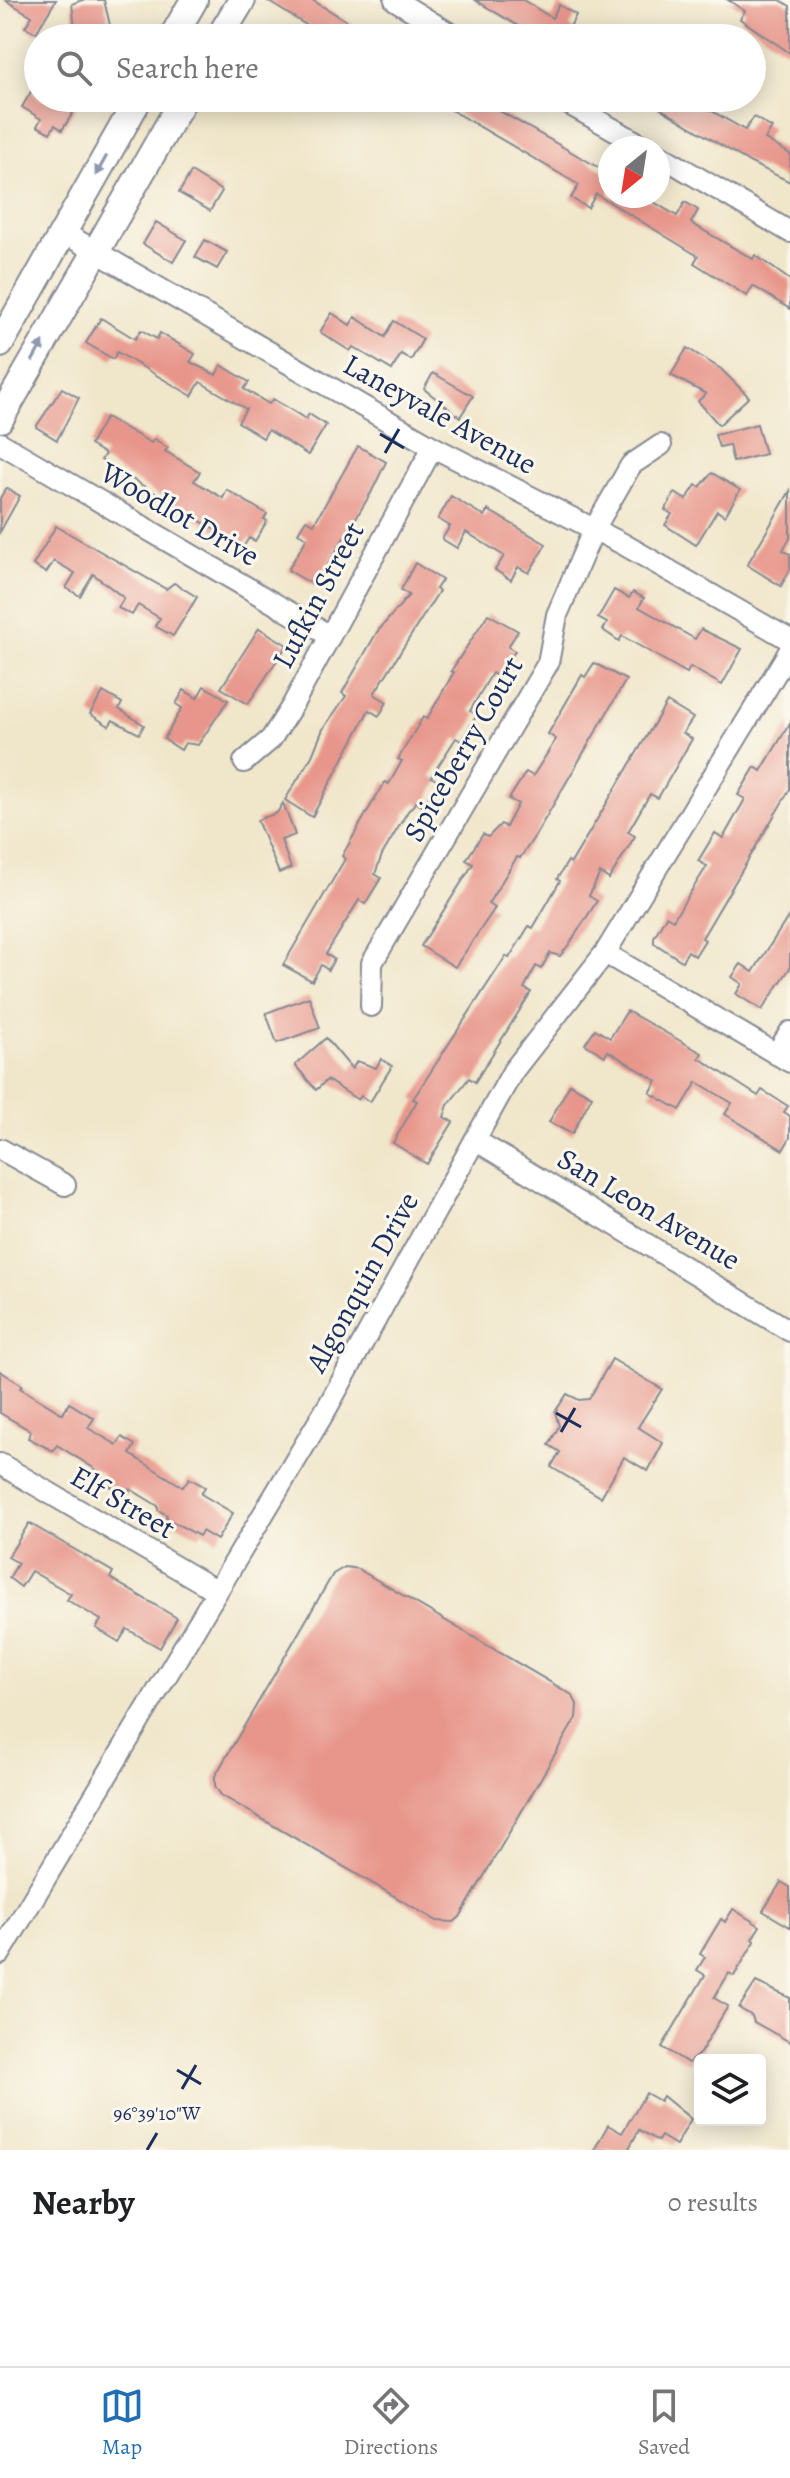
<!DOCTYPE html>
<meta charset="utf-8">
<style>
:root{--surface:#fff;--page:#f6f6f6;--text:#202124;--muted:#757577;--line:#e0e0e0;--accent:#1f6fb2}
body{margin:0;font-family:Alegreya,serif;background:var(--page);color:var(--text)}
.controls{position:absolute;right:24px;bottom:24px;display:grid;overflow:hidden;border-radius:8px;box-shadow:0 4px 20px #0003}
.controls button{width:72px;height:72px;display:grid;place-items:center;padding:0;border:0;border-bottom:2px solid var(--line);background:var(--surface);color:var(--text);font:40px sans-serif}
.compass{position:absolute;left:598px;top:136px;width:72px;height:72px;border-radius:50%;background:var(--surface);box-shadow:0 4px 20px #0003;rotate:210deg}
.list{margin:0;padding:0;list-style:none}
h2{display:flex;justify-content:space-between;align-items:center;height:104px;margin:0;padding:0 32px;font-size:34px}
h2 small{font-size:26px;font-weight:400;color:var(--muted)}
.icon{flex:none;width:44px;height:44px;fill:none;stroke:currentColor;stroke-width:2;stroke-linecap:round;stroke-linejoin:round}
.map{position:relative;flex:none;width:790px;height:2150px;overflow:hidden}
.search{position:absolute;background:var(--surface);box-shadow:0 4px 20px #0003;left:24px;right:24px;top:24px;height:88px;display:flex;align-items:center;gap:20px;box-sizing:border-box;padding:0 28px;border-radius:44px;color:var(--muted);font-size:30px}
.sheet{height:216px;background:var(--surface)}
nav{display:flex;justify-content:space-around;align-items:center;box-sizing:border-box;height:112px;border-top:2px solid var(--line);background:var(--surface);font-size:22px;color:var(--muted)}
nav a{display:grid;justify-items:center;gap:4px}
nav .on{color:var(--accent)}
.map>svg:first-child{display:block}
.building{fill:#e8968b}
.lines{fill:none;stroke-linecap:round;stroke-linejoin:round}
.minor-casing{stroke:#868a94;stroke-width:24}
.major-casing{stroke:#868a94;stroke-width:30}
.minor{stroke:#fff;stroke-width:20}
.major{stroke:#fff;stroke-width:26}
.oneway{fill:#8d97ae}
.ticks{fill:none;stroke:#1b2f5e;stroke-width:3}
.labels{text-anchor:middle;stroke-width:6;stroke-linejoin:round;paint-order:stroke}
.street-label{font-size:30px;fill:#1b2f5e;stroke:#fbf7ec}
.ticks-label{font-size:20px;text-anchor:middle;fill:#1b2f5e;stroke:#fbf7ec;stroke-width:6;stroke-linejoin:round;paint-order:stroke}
</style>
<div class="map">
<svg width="790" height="2150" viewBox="0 0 790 2150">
<rect width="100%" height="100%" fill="#fbf7ec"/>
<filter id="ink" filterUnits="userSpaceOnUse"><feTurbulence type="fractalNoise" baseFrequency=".0125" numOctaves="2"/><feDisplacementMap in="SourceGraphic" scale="16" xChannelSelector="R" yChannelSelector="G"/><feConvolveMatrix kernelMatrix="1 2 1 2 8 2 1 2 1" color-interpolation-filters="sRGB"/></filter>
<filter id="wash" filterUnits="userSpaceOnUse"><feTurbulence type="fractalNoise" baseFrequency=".006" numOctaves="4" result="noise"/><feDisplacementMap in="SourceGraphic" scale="32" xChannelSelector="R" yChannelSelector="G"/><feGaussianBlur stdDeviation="1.8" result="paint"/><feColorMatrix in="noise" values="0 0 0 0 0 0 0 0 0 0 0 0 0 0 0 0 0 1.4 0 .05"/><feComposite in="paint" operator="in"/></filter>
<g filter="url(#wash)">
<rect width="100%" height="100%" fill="#f0e6ca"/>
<g id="blocks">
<g class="building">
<path d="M 5,0 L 56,0 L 36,33 L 25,27 L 32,16 Z"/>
<path d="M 82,0 L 104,0 L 113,38 L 97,38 L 95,25 L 75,28 L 72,4 Z"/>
<path d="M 266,0 L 312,0 L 375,38 L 327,38 Z"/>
<path d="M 475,0 L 523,0 L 552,18 L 559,5 L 576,15 L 570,27 L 587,38 L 538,38 Z"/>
<path d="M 728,0 L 780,0 L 790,6 L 790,53 L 740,19 L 745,11 Z"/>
<path d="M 32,90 L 38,98 L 53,103 L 56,98 L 65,98 L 78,105 L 62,130 L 55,125 L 50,133 L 37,126 L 41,119 L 22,107 Z"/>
<path d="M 431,98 L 477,98 L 610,174 L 610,196 L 644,196 L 677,216 L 685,202 L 698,210 L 691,223 L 753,259 L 755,255 L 790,280 L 790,309 L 753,286 L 747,296 L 694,263 L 698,256 L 596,194 L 588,208 L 571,198 L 579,185 Z"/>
<path d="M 643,98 L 689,98 L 745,130 L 754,117 L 772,128 L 765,139 L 790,154 L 790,182 L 751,163 Z"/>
<path d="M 191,172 L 222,191 L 210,211 L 179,193 Z"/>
<path d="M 156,222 L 186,240 L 173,262 L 143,244 Z"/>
<path d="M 205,240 L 227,252 L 217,269 L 195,257 Z"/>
<path d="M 332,313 L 350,325 L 355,317 L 385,337 L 394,321 L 423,339 L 411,360 L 401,354 L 392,370 L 353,347 L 350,351 L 320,332 Z"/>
<path d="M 101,318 L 135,339 L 141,330 L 157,339 L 160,333 L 195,354 L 190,362 L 216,375 L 221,365 L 249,382 L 244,389 L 269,404 L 273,399 L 306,419 L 309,414 L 326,425 L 308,455 L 268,430 L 263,438 L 238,422 L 246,409 L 200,382 L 192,396 L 117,352 L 113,359 L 86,343 Z"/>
<path d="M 687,348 L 721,369 L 749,397 L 719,425 L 698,401 L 706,394 L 671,375 Z"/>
<path d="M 433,373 L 473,396 L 460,417 L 424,389 Z"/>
<path d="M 62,388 L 79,398 L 57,440 L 36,427 Z"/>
<path d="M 106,417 L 151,443 L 154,439 L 168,448 L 165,451 L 200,472 L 194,481 L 223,498 L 227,490 L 267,514 L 264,519 L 267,521 L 255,541 L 249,538 L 243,547 L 101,460 L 105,454 L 90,445 Z"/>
<path d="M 757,424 L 765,454 L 733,462 L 729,445 L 719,447 L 715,435 Z"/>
<path d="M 358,446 L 386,462 L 371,493 L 315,586 L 288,570 L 307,538 L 298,533 L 306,520 L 314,524 Z"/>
<path d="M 712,473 L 740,490 L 725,516 L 717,511 L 696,545 L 665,525 L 672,514 L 665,510 L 675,493 L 686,500 L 696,485 L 700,487 Z"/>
<path d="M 6,488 L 20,496 L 0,532 L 0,498 Z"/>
<path d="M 790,491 L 790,538 L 783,550 L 790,554 L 790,570 L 781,586 L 747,565 Z"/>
<path d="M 451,496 L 484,516 L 488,510 L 546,544 L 529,573 L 518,567 L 511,580 L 495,570 L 504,556 L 466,532 L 457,548 L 442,539 L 450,526 L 438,519 Z"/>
<path d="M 56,526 L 166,589 L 174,583 L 197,597 L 173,636 L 155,626 L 160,618 L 138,605 L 132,615 L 118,608 L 124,598 L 93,574 L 80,596 L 66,588 L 75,573 L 54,561 L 46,573 L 33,565 Z"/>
<path d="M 415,563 L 442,580 L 436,589 L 439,591 L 374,694 L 387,702 L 379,716 L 369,710 L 312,817 L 285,800 L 312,756 L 323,729 L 346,696 L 342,693 L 377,632 L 409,595 L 401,590 Z"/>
<path d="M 614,590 L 629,598 L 633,592 L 644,598 L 639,607 L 695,639 L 701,629 L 742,649 L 722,685 L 690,667 L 687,673 L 622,636 L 619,641 L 603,630 L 607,623 L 598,618 Z"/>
<path d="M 488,614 L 518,631 L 508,647 L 515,651 L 499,677 L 492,673 L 470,711 L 477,715 L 461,741 L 456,738 L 431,777 L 438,781 L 423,807 L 416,802 L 408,811 L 382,855 L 375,874 L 381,878 L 365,904 L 359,900 L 326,954 L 334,959 L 328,970 L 321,965 L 312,981 L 283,965 L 345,859 L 342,856 L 374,800 L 385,782 L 389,784 L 402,761 L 398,759 L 423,717 L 427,719 L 454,672 L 451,671 Z"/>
<path d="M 259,628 L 287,645 L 248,704 L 221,688 Z"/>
<path d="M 594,663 L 626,680 L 535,836 L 520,858 L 517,857 L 488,904 L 495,908 L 455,967 L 421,946 L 473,864 L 466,860 L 483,834 L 488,837 L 501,824 L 506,827 L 518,804 L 509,799 L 526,772 L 533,776 L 543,760 L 556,739 L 548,734 L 582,675 L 585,677 Z"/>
<path d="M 204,686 L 228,700 L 198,745 L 185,743 L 181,750 L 164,739 L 182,708 L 176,704 L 184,690 L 197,698 Z"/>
<path d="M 103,692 L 122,703 L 119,709 L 144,725 L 139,734 L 113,720 L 109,726 L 90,714 Z"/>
<path d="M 667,702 L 693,718 L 683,733 L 692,739 L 658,798 L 650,794 L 628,832 L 635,836 L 609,879 L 600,873 L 589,896 L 597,901 L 570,943 L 560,956 L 550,953 L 541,969 L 536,966 L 524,988 L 531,992 L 475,1082 L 469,1078 L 448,1105 L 444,1117 L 453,1122 L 427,1164 L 393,1143 L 417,1101 L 413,1099 L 506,956 L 509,958 L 529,926 L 533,928 L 560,881 L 557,879 L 568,861 L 571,863 Z"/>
<path d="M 790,723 L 790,789 L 702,938 L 705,940 L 695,956 L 688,951 L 682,961 L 654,943 L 654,937 L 666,916 L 673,920 L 707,866 L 698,861 L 715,833 L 723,838 L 745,799 L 738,795 L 755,767 L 761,771 Z"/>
<path d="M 283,803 L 295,835 L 281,840 L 291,868 L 279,873 L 257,820 L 277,813 Z"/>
<path d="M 790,914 L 790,968 L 762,1010 L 736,994 L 742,984 L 732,977 L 741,964 L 753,972 Z"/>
<path d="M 309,997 L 320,1028 L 277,1043 L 266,1013 Z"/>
<path d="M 627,1011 L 702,1053 L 699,1058 L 758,1096 L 762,1090 L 788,1106 L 784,1112 L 790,1116 L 790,1138 L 783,1150 L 725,1114 L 732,1103 L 697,1082 L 680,1110 L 650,1093 L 657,1081 L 608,1051 L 605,1056 L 585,1044 L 595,1029 L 610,1038 Z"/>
<path d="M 326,1038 L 352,1069 L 357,1061 L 376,1068 L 381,1059 L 392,1066 L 370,1102 L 361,1096 L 358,1100 L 327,1080 L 316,1090 L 295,1065 Z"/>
<path d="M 570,1084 L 592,1096 L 572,1134 L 549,1122 Z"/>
<path d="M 612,1359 L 662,1389 L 638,1427 L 663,1443 L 648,1471 L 624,1457 L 601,1497 L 551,1467 L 560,1452 L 549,1445 L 559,1426 L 555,1412 L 567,1394 L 579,1400 L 589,1399 Z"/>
<path d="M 0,1371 L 22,1385 L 20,1388 L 63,1414 L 69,1403 L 94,1418 L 88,1428 L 117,1445 L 122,1437 L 135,1445 L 130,1454 L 183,1487 L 189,1478 L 205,1487 L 201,1494 L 233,1513 L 217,1540 L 202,1531 L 199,1536 L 166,1518 L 167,1515 L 158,1510 L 158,1506 L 130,1489 L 127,1495 L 100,1481 L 103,1474 L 57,1445 L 53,1451 L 28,1438 L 31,1431 L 0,1413 Z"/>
<path d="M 29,1523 L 113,1572 L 110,1578 L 177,1618 L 160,1648 L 127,1629 L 119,1642 L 96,1628 L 101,1620 L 67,1600 L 71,1594 L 31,1571 L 21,1587 L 9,1578 L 18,1563 L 8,1557 Z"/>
<path d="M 345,1567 L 358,1569 L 572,1695 L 577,1704 L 576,1718 L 460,1917 L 454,1922 L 437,1921 L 221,1795 L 215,1786 L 215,1776 L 333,1574 Z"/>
<path d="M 781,1882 L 790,1887 L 790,1927 L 763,1911 Z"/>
<path d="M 733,1909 L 760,1926 L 752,1939 L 755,1941 L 734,1976 L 729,1973 L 714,1998 L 728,2006 L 700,2053 L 688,2063 L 662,2047 L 705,1975 L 697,1970 L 705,1957 L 700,1954 L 721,1919 L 725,1922 Z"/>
<path d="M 756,1982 L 790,1998 L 790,2042 L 754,2022 L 752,2016 L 739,2008 Z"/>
<path d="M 646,2093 L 660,2101 L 663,2096 L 691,2119 L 676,2145 L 661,2136 L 658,2141 L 639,2130 L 628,2150 L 594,2150 L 608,2125 L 622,2133 Z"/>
</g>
</g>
</g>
<g filter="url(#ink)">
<use href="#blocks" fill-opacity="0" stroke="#868a94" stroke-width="2"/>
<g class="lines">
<g class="minor-casing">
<g id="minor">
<path d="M 395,0 L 457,38"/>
<path d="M 558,98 L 647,148"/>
<path d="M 658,154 L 790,232"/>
<path d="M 64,233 L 433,447 L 623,544 L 790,640"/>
<path d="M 0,443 L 330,636"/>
<path d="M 244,762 L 271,739 L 292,706 L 433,447"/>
<path d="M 605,953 L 790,1062"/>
<path d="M 371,1006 L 372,963 L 548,663 L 557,615 L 593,531 L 631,465 L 661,445"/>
<path d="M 776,1054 L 790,1032"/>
<path d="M 475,1140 L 790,1331"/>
<path d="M 0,1149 L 65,1185"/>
<path d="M 0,1464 L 215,1590"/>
<path d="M 0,1954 L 328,1406 L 513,1071 L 605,953 L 790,650"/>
</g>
</g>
<g class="major-casing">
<g id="major">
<path d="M 172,38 L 194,0"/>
<path d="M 219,38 L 242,0"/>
<path d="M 0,344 L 139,98"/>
<path d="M 0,419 L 184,98"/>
</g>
</g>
<use href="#minor" class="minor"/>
<use href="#major" class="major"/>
</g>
<defs><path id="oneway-solid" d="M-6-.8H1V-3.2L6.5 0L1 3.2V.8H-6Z" transform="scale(2)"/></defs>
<g class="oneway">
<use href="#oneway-solid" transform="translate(101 166) rotate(119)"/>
<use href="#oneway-solid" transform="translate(38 351) rotate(-61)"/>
</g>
</g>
<path class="ticks" d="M 380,434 L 404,448M 385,453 L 399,429M 556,1413 L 581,1427M 561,1432 L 575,1408M 177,2070 L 201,2084M 182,2089 L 196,2065M 147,2150 L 157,2133"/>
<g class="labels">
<g class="street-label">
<text transform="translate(440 414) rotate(29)" y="10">Laneyvale Avenue</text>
<text transform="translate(180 514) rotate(30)" y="10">Woodlot Drive</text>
<text transform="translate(318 595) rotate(-62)" y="10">Lufkin Street</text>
<text transform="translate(463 749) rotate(-60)" y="10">Spiceberry Court</text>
<text transform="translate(649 1209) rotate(31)" y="10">San Leon Avenue</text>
<text transform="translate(362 1282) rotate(-61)" y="10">Algonquin Drive</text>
<text transform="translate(123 1502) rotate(30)" y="10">Elf Street</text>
</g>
</g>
<g class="ticks-label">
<text x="157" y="2120">96°39'10"W</text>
</g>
</svg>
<div class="controls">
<button><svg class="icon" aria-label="layers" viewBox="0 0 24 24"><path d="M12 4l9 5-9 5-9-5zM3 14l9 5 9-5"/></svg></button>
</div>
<svg class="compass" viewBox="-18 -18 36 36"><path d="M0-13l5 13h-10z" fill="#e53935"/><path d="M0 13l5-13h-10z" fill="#757577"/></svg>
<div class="search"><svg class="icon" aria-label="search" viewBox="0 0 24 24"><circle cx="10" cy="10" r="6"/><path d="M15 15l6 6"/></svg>Search here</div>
</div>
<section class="sheet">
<h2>Nearby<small>0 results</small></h2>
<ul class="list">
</ul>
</section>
<nav>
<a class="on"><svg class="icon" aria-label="map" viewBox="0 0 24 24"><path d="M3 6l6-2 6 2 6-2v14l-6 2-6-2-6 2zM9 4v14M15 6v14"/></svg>Map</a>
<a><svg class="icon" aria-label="directions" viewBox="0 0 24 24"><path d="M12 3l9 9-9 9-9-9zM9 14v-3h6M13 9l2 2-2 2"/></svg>Directions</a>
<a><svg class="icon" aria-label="saved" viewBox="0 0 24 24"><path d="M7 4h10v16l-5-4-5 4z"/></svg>Saved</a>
</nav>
